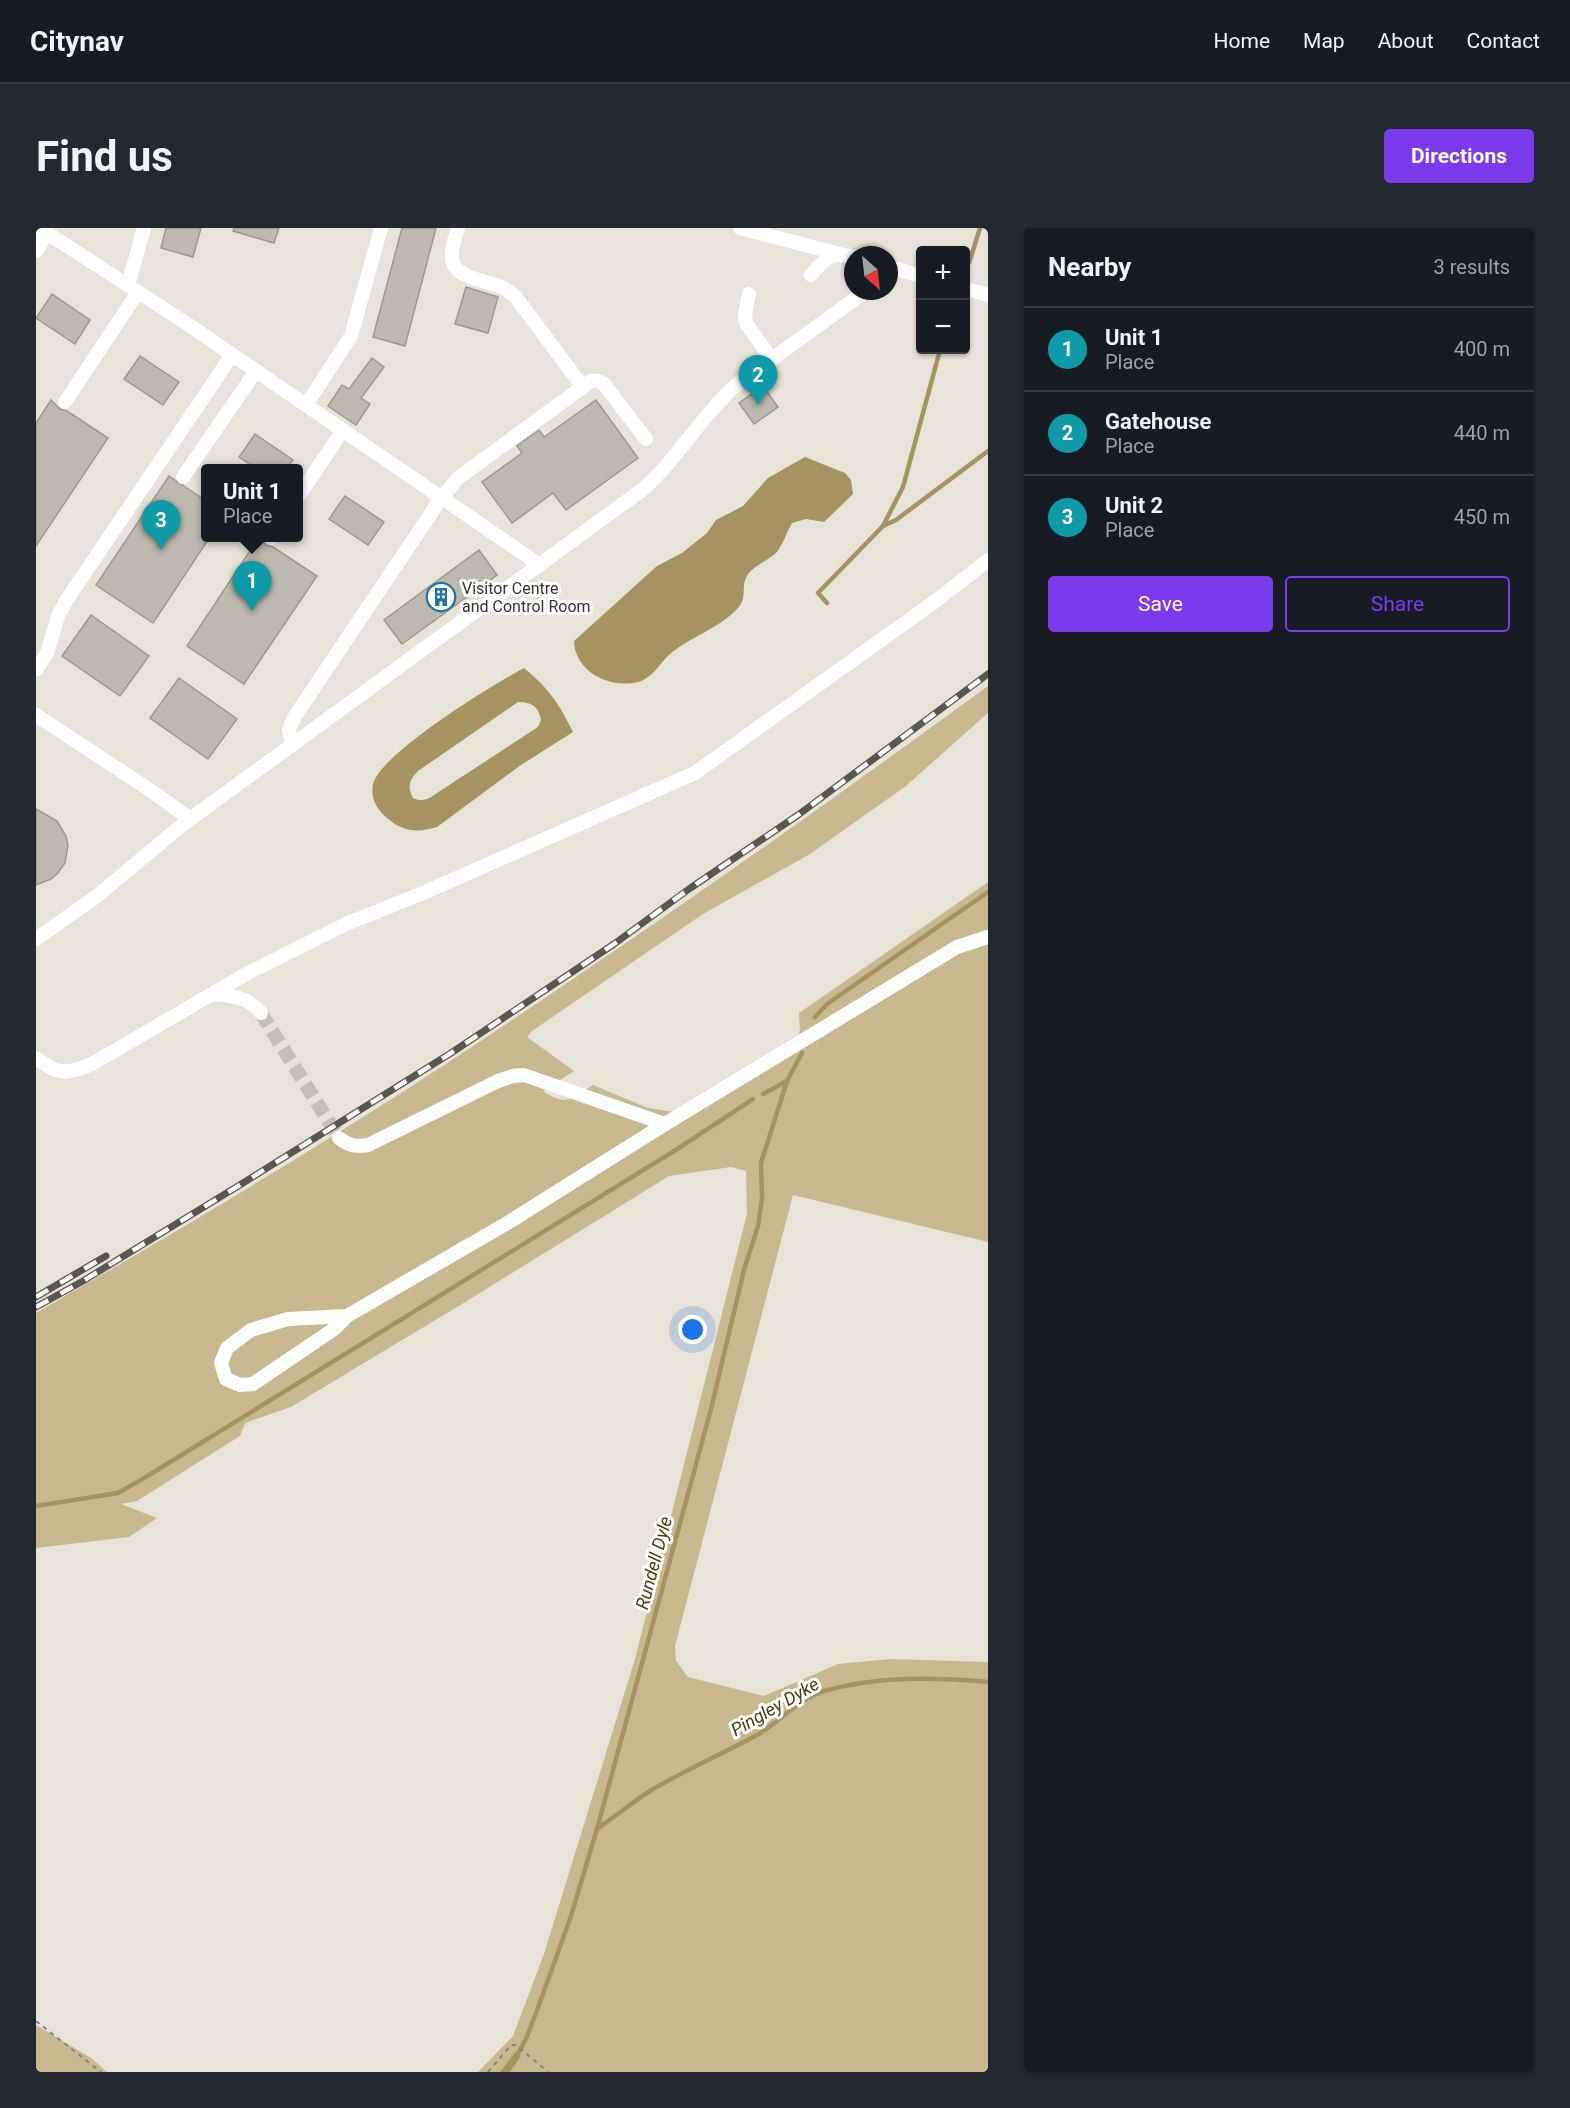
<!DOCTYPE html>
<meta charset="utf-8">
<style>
:root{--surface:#171b24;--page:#242831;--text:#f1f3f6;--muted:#9ea1a6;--line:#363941;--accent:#7c3aed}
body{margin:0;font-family:Roboto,sans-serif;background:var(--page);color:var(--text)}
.controls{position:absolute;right:18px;top:18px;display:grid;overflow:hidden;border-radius:6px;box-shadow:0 2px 4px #0004}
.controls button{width:54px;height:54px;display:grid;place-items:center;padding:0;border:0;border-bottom:2px solid var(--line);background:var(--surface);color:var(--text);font:30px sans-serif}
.compass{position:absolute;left:808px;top:18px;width:54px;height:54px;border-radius:50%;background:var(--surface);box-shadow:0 2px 4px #0004;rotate:153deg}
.you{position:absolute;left:657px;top:1102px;width:21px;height:21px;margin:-15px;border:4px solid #fff;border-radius:50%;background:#1a73e8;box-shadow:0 0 0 9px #1a73e833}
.badge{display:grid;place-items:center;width:39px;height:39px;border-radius:50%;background:var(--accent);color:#fff;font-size:20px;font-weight:700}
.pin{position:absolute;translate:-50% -50px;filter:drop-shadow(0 2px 3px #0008)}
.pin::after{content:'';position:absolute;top:32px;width:21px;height:18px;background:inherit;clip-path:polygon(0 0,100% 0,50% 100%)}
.popup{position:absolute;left:165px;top:236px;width:102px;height:78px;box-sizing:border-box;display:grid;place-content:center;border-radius:6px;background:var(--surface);filter:drop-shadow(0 2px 4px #0005);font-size:20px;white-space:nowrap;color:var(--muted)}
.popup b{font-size:22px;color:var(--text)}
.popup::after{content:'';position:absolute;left:50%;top:100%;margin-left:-12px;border:12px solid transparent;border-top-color:var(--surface)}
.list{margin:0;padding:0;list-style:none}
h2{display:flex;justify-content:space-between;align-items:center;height:78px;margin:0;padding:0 24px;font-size:26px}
h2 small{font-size:20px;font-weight:400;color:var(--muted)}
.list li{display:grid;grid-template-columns:39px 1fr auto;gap:18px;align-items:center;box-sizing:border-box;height:84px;padding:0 24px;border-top:2px solid var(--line)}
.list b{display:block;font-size:22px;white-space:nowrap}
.list p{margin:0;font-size:20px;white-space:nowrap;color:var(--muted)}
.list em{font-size:20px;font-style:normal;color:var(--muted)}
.actions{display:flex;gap:12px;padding:18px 24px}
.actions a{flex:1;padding:14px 0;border:2px solid var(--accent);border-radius:6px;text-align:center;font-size:21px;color:var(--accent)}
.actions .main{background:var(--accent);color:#fff}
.map{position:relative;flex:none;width:952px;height:1844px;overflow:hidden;border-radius:6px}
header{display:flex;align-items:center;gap:36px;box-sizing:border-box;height:84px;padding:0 30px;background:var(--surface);border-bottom:2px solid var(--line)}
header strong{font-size:28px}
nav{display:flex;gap:33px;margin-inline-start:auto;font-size:21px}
.intro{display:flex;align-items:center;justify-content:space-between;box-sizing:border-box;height:144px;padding:0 36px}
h1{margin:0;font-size:42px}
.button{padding:15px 27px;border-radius:6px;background:var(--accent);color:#fff;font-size:21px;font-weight:700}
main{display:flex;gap:36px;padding:0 36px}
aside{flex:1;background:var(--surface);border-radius:6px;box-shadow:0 2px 4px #0004}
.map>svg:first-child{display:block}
.green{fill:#c8b88f}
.water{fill:#a59361;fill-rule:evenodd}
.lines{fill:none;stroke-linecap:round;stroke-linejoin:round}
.stream{stroke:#a59361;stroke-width:4.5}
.building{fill:#bdb9ae;stroke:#9d998e;stroke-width:1.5}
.minor-tunnel{stroke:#c4c0b6;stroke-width:14;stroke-dasharray:14 7;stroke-linecap:butt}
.path{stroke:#88857d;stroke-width:2;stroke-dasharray:4.5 4.5;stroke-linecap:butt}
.minor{stroke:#fff;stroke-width:14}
.rail-casing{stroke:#595751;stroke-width:7}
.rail{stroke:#fff;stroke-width:4.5;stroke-dasharray:14;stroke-linecap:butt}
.labels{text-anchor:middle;stroke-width:6;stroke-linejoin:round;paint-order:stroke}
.poi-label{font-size:16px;fill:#34332e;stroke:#fff;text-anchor:start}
.water-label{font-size:18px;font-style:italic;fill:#483a11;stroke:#fff}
</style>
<header>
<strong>Citynav</strong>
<nav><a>Home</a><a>Map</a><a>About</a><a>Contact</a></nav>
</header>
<div class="intro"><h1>Find us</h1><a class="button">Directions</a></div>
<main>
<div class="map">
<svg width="952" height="1844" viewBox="0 0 952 1844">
<rect width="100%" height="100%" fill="#e8e3d8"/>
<g class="green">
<path d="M 952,458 L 952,485 L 870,558 L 774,626 L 667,686 L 496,803 L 491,809 L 538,843 L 507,863 C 531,879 534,871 557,857 L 612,880 L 638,884 L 762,808 L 764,802 L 763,785 L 952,654 L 952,1014 L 757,967 L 639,1418 L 640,1433 L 652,1449 L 728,1468 L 802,1436 L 855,1431 L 952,1434 L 952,1844 L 474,1844 L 484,1828 L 479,1824 L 464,1844 L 442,1844 L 477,1808 L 508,1726 L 599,1431 L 711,986 L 710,943 L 695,939 L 633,948 L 426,1076 L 255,1179 L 209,1195 L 204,1208 L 101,1273 L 85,1276 L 121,1290 L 93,1309 L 0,1320 L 0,1085 C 140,1004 280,921 416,832 C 598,712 776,587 952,458 Z"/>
<path d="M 0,1797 L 55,1830 L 71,1844 L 0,1844 Z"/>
</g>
<g class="water">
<path d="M 769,229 L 809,245 L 815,252 L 817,266 L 788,294 L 770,291 L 756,295 C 751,304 747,316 741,324 C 733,332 719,337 712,346 C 704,358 712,369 702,380 C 683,401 653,409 633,427 C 623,436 617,450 602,454 C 574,461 539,444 538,413 L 621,338 L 646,325 L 671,305 L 680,292 L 707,278 L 732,250 Z"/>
<path d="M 488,440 C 514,462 522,474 537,504 L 485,537 L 401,599 C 381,605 367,604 351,590 C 340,581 333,567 338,553 C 351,522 456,457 488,440 ZM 482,474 C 495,473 503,479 505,492 L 502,499 L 398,567 C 391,572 385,574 377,570 C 371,558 373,553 382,543 Z"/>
<path d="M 479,1824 L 485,1828 L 474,1844 L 464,1844 Z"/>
</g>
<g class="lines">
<g class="stream">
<path d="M 930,41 L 934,32 L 944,0"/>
<path d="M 847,298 L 860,292 L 952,223"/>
<path d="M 791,375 L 782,365 L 847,298 L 867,259 L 904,122"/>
<path d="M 779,789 L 791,776 L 952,664"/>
<path d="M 727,866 L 751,853"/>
<path d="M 0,1278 L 82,1265 L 105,1252 L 643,920 L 717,871"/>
<path d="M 561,1601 C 580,1588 598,1573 617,1561 C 652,1541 688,1525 723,1506 C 745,1493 763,1470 788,1463 C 841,1448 897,1449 952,1454"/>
<path d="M 480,1829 L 490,1811 L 503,1777 L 535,1688 L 561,1601 L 675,1181 L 708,1042 L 722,998 L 726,971 L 725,935 L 751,853 L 766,825"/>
</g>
</g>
<g class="building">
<path d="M 130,0 L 165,0 L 157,29 L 125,20 Z"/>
<path d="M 198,0 L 243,0 L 238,15 L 197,3 Z"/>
<path d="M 366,0 L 400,0 L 369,118 L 337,109 Z"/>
<path d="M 430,59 L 462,69 L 452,105 L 419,96 Z"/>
<path d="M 16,66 L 54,92 L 39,116 L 0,90 Z"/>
<path d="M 104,128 L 143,154 L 127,177 L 88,151 Z"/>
<path d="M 336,130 L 348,139 L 325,170 L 334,176 L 320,197 L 292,178 L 306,157 L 313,161 Z"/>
<path d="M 727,158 L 742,179 L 718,196 L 703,175 Z"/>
<path d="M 15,172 L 24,181 L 31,183 L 72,210 L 0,318 L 0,195 Z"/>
<path d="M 560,172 L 602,230 L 530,282 L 517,265 L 476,295 L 446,254 L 486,225 L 481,218 L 503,202 L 508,209 Z"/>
<path d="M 219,206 L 257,232 L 251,240 L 219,240 L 203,229 Z"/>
<path d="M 133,248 L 170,273 L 170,309 L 174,309 L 117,395 L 60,357 Z"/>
<path d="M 309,268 L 348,294 L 332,317 L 293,291 Z"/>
<path d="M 223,309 L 230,317 L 237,319 L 281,348 L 208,456 L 151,418 Z"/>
<path d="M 443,322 L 461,347 L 366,416 L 348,392 Z"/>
<path d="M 55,387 L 113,428 L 84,468 L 26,428 Z"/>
<path d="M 143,450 L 201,491 L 172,531 L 114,490 Z"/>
<path d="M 0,581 L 21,593 L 30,608 L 32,617 L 29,635 L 22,645 L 15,651 L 0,657 Z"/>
</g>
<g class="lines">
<path class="minor-tunnel" d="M 225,785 L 303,910"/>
<g class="path">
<path d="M 0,1793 L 65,1844"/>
<path d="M 452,1844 L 475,1817 L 480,1817 L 512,1844"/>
</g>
<g class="minor">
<path d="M 422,0 C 420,7 417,15 416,23 C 412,50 445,51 463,58 C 469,60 474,64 479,68 L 546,158"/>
<path d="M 704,0 L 804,26"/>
<path d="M 0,2 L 5,1 L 150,95 L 504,337"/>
<path d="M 0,23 L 12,5"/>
<path d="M 853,39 L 885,48"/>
<path d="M 775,47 C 789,31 794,23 817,29"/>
<path d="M 92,57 L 108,0"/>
<path d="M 930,61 L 952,67"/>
<path d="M 713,66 L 709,86 L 710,95 L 736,132"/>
<path d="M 29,174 L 102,64"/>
<path d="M 270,177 L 315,108 L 345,0"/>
<path d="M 147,249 L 220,143"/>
<path d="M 262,269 L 307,202"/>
<path d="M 235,310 L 236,310"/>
<path d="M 0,442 L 11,425 L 22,388 L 30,373 L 196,127"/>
<path d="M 0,487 L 117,564 L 154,591"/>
<path d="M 256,517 L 253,502 L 259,488 L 406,269 L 422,250 L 555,153 L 562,153 L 568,156 L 610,211"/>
<path d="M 0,711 L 61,668 L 146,597 L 606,262 C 641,232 664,189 699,158 L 830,63"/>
<path d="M 176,766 C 195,767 212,769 225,785"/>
<path d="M 0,830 C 22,847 30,847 56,836 L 212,745 L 310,696 L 387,665 L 659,545 L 901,372 L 952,332"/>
<path d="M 303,910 C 313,918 320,919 332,917 L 462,853 L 477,848 L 488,847 L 629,896"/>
<path d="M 311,1088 L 252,1091 L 215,1102 L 191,1120 L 185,1135 L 190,1151 L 204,1157 L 217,1156 L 298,1101 L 311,1088 L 473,994 L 629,896 L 921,719 L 952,709"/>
</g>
<g class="rail-casing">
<g id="rail">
<path d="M 0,1069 L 70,1028"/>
<path d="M 0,1079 L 47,1053 L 207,955 L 415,825 L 578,716 L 653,661 L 762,587 L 952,446"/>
</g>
</g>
<use href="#rail" class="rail"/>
</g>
<defs>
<g id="building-ring" transform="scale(1.5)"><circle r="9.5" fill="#fff" stroke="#2175a5" stroke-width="1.5"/><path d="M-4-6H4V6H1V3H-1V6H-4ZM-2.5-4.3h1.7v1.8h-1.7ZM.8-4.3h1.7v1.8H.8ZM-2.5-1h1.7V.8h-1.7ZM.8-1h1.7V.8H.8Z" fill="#2175a5"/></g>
</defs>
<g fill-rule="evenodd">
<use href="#building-ring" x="405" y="369"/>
</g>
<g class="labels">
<g class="poi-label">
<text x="426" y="366">Visitor Centre<tspan x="426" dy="18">and Control Room</tspan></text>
</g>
<g class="water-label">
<text transform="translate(618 1335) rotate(-75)" y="6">Rundell Dyle</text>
<text transform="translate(739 1479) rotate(-30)" y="6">Pingley Dyke</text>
</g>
</g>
</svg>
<div class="controls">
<button>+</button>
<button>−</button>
</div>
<svg class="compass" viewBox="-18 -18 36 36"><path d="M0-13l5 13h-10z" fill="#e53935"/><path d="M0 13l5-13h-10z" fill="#9ea1a6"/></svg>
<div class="you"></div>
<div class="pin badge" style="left:216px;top:383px;background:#0f9aa8">1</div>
<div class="popup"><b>Unit 1</b>Place</div>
<div class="pin badge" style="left:722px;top:177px;background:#0f9aa8">2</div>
<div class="pin badge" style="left:125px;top:322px;background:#0f9aa8">3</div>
</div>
<aside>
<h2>Nearby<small>3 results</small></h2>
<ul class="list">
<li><span class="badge" style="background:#0f9aa8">1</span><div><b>Unit 1</b><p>Place</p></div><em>400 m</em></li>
<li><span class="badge" style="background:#0f9aa8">2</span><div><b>Gatehouse</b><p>Place</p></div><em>440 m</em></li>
<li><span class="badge" style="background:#0f9aa8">3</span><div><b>Unit 2</b><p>Place</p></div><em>450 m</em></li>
</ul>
<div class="actions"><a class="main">Save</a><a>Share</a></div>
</aside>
</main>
